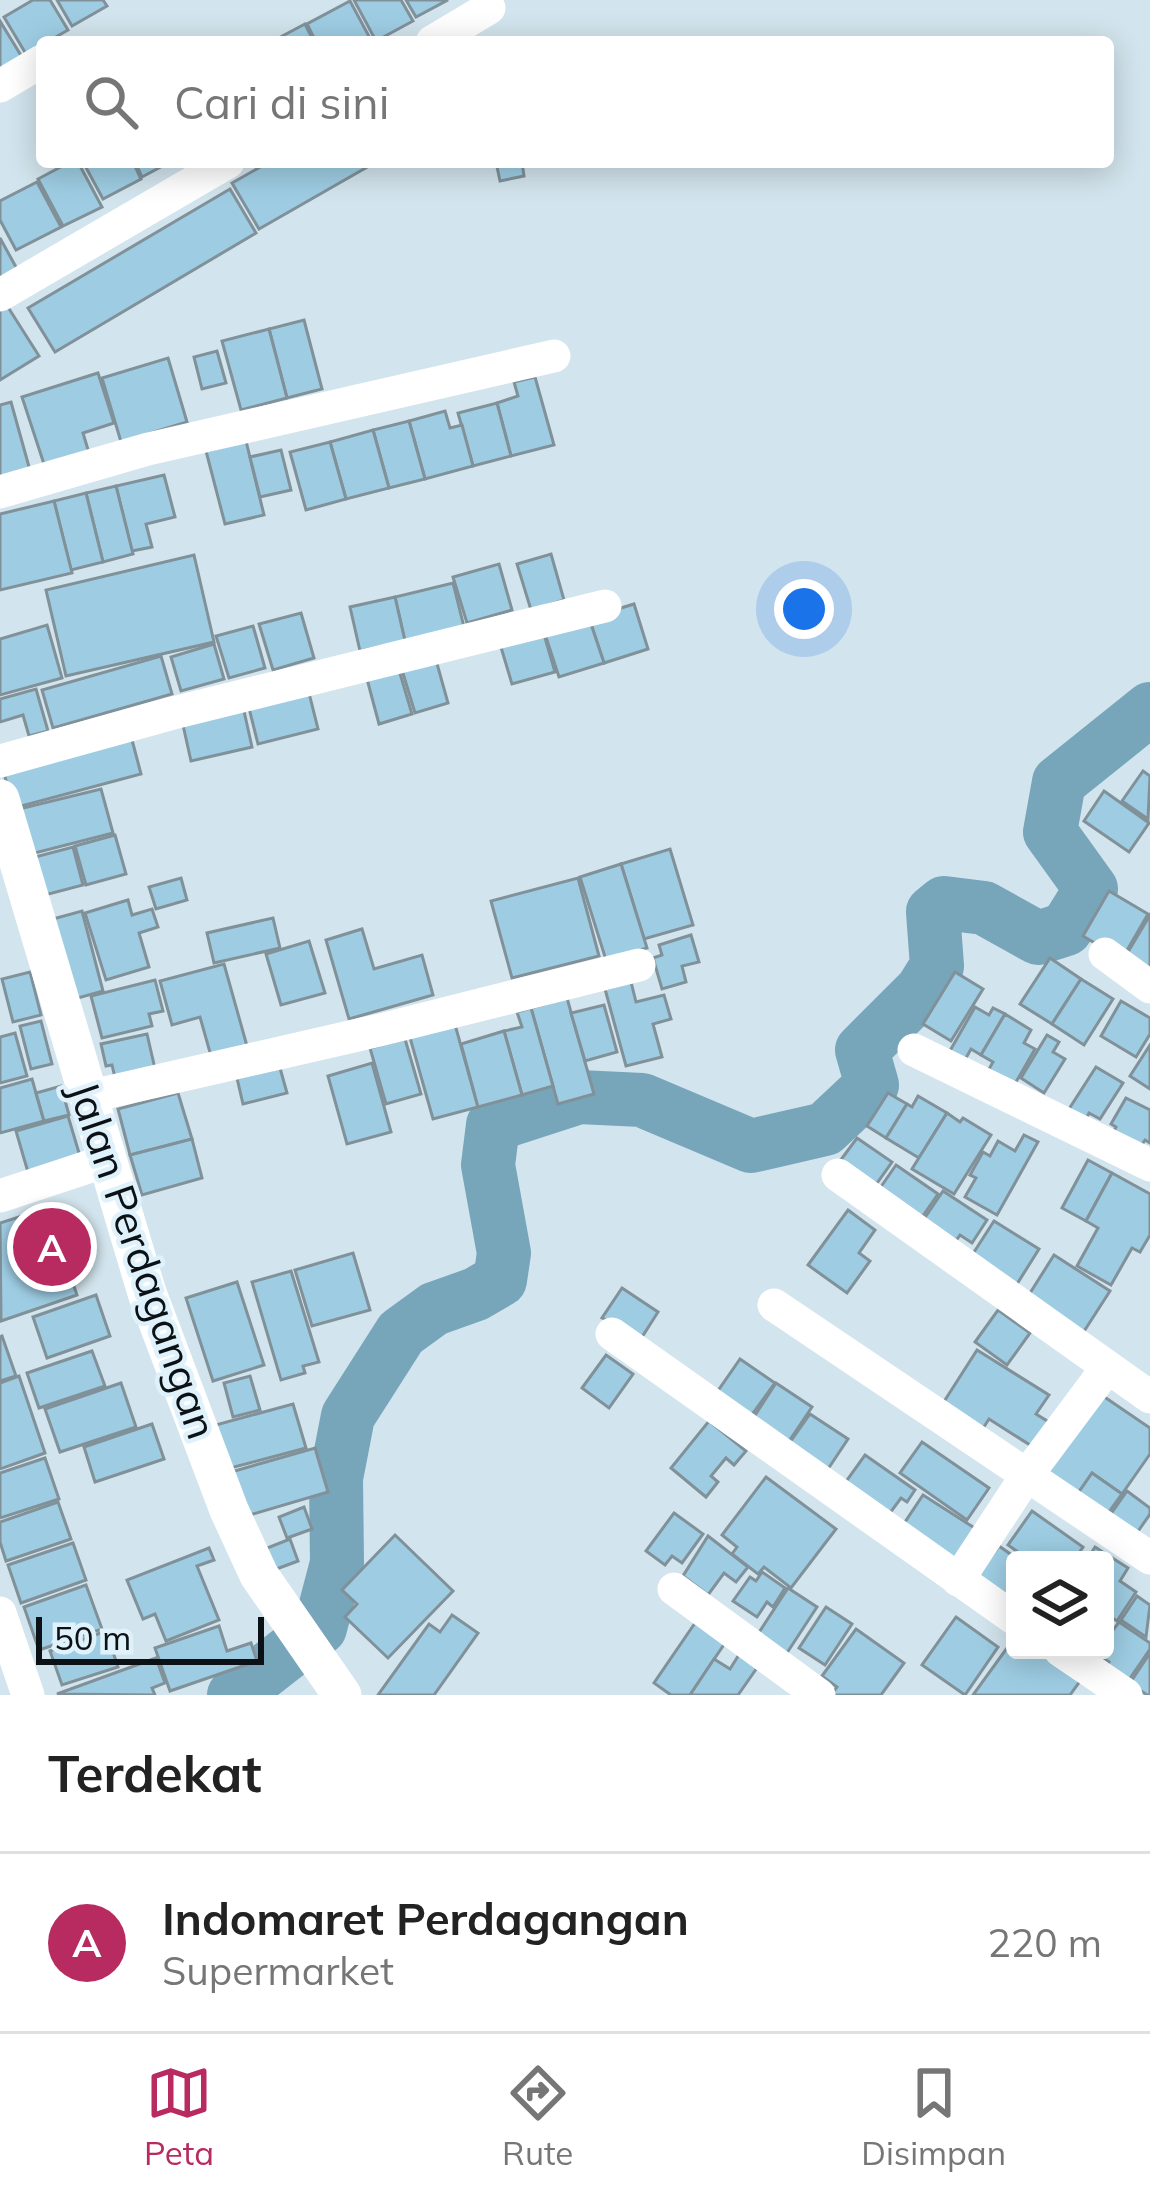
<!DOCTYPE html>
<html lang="id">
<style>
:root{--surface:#fff;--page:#f2f2f2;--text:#222;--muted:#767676;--line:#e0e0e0;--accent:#b82b60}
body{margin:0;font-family:Mulish,sans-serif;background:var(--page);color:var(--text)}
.controls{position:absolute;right:36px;bottom:36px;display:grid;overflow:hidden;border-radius:12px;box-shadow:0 6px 30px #0003}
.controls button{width:108px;height:108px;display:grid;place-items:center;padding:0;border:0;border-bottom:3px solid var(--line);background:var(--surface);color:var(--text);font:60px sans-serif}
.scale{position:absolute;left:36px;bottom:30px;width:228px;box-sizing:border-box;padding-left:12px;border:6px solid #0b1114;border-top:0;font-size:33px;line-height:42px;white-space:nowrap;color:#0b1114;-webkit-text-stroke:9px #dff1fa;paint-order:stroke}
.you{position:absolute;left:804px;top:609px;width:42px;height:42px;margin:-30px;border:9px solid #fff;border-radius:50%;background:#1a73e8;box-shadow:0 0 0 18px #1a73e833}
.badge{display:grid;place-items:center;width:78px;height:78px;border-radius:50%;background:var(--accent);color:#fff;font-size:39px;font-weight:700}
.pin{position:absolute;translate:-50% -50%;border:6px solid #fff;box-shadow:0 3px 12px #0006}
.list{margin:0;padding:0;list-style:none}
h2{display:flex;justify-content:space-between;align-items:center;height:156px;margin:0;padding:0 48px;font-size:51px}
h2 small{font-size:39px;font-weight:400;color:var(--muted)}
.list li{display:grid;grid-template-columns:78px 1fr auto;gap:36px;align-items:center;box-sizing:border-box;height:180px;padding:0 48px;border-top:3px solid var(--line)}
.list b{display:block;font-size:45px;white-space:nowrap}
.list p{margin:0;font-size:39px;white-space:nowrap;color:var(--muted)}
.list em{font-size:39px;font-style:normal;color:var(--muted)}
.icon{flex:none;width:66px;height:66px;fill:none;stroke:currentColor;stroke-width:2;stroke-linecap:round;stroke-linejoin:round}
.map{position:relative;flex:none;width:1150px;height:1695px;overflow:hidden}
.search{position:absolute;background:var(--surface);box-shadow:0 6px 30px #0003;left:36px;right:36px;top:36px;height:132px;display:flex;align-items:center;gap:30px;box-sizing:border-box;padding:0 42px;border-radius:12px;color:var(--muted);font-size:45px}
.sheet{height:336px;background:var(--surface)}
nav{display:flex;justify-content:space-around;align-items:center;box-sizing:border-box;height:168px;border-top:3px solid var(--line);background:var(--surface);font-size:33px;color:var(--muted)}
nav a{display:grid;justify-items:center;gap:6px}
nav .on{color:var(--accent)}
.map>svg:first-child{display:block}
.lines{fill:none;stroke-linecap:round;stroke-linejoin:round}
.river{stroke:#77a5ba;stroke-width:54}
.building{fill:#9ecde3;stroke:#809199;stroke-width:3}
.minor{stroke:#fff;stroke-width:33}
.tertiary{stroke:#fff;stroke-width:39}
.labels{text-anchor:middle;stroke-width:9;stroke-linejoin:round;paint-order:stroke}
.street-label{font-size:42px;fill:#0b1114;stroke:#dff1fa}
</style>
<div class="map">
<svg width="1150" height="1695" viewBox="0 0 1150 1695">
<rect width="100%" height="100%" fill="#d2e4ed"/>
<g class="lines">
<path class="river" d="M 234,1695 L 320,1628 L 337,1563 L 336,1478 L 348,1416 L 401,1333 L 434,1309 L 476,1294 L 500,1280 L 504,1253 L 488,1165 L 493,1125 L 579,1097 L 642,1100 L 751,1146 L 825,1129 L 872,1085 L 862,1050 L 922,990 L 937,966 L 933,912 L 944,903 L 984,908 L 1038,938 L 1066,929 L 1091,889 L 1050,832 L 1059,782 L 1150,709"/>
</g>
<g class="building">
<path d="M 33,0 L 50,0 L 68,30 L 26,54 L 4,17 Z"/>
<path d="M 57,0 L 103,0 L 107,6 L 72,26 Z"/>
<path d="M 354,0 L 401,0 L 413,21 L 376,41 Z"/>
<path d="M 406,0 L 448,0 L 416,17 Z"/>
<path d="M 350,1 L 372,42 L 316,42 L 307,24 Z"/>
<path d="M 0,21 L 25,62 L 0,77 Z"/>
<path d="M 305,24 L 314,42 L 271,42 Z"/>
<path d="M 70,162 L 78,162 L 102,207 L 63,226 L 38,179 Z"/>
<path d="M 83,162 L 133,162 L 141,179 L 103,199 Z"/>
<path d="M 135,162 L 170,162 L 142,177 Z"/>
<path d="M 269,162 L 376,162 L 259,229 L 232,183 Z"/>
<path d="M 496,162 L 522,162 L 524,176 L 500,181 Z"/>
<path d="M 37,182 L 61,227 L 16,250 L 0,220 L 0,201 Z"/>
<path d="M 230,189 L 256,233 L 55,352 L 28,308 Z"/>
<path d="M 0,238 L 22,278 L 0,290 Z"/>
<path d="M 6,304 L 39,356 L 0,380 L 0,308 Z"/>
<path d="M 304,320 L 322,389 L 287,398 L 269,329 Z"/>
<path d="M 269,329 L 287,398 L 241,410 L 222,341 Z"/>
<path d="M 217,351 L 226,383 L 202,389 L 194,357 Z"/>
<path d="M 168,358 L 187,422 L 121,442 L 102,378 Z"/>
<path d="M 98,373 L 114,423 L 83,433 L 89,453 L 45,467 L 22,397 Z"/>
<path d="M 535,377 L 554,445 L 511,456 L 497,403 L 518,396 L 514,382 Z"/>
<path d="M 11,402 L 31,474 L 0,483 L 0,405 Z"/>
<path d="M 497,403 L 511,456 L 473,466 L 458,413 Z"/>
<path d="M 445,411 L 450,428 L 462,425 L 473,466 L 425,479 L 409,421 Z"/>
<path d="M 409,421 L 425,479 L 389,488 L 373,430 Z"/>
<path d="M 373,430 L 389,488 L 346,499 L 330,442 Z"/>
<path d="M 246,441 L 264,515 L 225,524 L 206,451 Z"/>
<path d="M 330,442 L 346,499 L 306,510 L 290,452 Z"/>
<path d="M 281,450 L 291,490 L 260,497 L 250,457 Z"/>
<path d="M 164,475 L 175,517 L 146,524 L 152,547 L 132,551 L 116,486 Z"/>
<path d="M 116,486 L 133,554 L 103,562 L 86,493 Z"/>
<path d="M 86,493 L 103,562 L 71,570 L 54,501 Z"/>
<path d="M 54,501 L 72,573 L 0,590 L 0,514 Z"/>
<path d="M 551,554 L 564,600 L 531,610 L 517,564 Z"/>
<path d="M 194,555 L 214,642 L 66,676 L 46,590 Z"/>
<path d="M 499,564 L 512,610 L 467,623 L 453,577 Z"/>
<path d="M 453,583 L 464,627 L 405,641 L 395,597 Z"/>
<path d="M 395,597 L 405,641 L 360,651 L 350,607 Z"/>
<path d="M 634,604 L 648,649 L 604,663 L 589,618 Z"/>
<path d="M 301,613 L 314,658 L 273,670 L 259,624 Z"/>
<path d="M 589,618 L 604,663 L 559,677 L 544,631 Z"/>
<path d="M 47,625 L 62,678 L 0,695 L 0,639 Z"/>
<path d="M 253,626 L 265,668 L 229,678 L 216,636 Z"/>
<path d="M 543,631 L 555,672 L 512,684 L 500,644 Z"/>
<path d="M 214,644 L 224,679 L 181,691 L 171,657 Z"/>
<path d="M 161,656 L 172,694 L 53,728 L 42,690 Z"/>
<path d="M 436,660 L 448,703 L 415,713 L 402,670 Z"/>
<path d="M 399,670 L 412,714 L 379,724 L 367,679 Z"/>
<path d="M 36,689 L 48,731 L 29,736 L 23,715 L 0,722 L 0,699 Z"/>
<path d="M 308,689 L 318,729 L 258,744 L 248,704 Z"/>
<path d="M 242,702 L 252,747 L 191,761 L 181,716 Z"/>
<path d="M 131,736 L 141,774 L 14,808 L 3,770 Z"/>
<path d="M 1143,771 L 1150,776 L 1148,819 L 1122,801 Z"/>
<path d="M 101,789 L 113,833 L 31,854 L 19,809 Z"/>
<path d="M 1104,791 L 1149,823 L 1129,852 L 1084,821 Z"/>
<path d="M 115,835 L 126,874 L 86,885 L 75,846 Z"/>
<path d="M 73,847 L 83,885 L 45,895 L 35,857 Z"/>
<path d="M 670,849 L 693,925 L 644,939 L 621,864 Z"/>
<path d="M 621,864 L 647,948 L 606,960 L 580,877 Z"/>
<path d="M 181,878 L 187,900 L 156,909 L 149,887 Z"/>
<path d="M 578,878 L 599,956 L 512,978 L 491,901 Z"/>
<path d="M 1109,891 L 1148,914 L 1122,959 L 1083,936 Z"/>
<path d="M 128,900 L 132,915 L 152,909 L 158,927 L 139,933 L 149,967 L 106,980 L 85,913 Z"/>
<path d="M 82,911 L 103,991 L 71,1000 L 49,920 Z"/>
<path d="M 1150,915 L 1150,976 L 1128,952 Z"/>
<path d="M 273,918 L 280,948 L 214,963 L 207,933 Z"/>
<path d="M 362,929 L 374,969 L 422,955 L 433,995 L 349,1019 L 326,940 Z"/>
<path d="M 691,935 L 699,962 L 682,966 L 686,982 L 662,989 L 653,958 L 662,955 L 659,945 Z"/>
<path d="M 309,941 L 325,993 L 281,1005 L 266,954 Z"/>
<path d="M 1050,958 L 1081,979 L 1052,1024 L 1020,1004 Z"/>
<path d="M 224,964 L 247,1046 L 211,1056 L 200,1017 L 172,1025 L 160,981 Z"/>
<path d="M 30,972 L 41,1015 L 13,1022 L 2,979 Z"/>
<path d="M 955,972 L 983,989 L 951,1041 L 923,1024 Z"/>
<path d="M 1081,979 L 1113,999 L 1084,1045 L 1052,1024 Z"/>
<path d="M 155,980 L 163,1011 L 149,1014 L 152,1026 L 102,1038 L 91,996 Z"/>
<path d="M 631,982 L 636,1002 L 664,995 L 671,1019 L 653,1024 L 662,1057 L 626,1066 L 605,989 Z"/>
<path d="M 567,998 L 594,1094 L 558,1104 L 531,1008 Z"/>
<path d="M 1121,1001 L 1150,1018 L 1150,1034 L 1136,1057 L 1101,1036 Z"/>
<path d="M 604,1005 L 617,1052 L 585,1061 L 571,1013 Z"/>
<path d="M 975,1007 L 989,1015 L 993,1008 L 1005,1014 L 981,1055 L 971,1049 L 962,1065 L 947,1056 Z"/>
<path d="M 531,1008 L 553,1086 L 522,1095 L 504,1031 L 522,1027 L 517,1012 Z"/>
<path d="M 1005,1014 L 1031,1030 L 1024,1043 L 1035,1049 L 1009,1094 L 989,1069 L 993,1062 L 981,1055 Z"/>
<path d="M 41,1021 L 52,1064 L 31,1069 L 20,1026 Z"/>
<path d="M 454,1021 L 478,1107 L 433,1119 L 409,1034 Z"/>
<path d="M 504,1031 L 522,1095 L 478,1107 L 461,1044 Z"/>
<path d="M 15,1033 L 27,1076 L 0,1083 L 0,1037 Z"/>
<path d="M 147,1034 L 156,1073 L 116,1082 L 112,1065 L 106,1066 L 101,1044 Z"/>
<path d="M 1047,1035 L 1059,1042 L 1053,1052 L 1065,1059 L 1044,1093 L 1021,1078 Z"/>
<path d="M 405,1039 L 421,1094 L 386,1104 L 370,1048 Z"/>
<path d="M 1150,1045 L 1150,1089 L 1130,1076 Z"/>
<path d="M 372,1063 L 391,1132 L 347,1144 L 328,1076 Z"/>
<path d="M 1096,1067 L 1123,1083 L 1100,1119 L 1089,1113 L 1086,1119 L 1069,1109 Z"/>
<path d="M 280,1068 L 287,1093 L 243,1104 L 237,1078 Z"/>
<path d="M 32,1079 L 44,1121 L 0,1133 L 0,1088 Z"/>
<path d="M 61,1086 L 69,1115 L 44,1121 L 36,1093 Z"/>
<path d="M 178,1093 L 192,1139 L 130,1155 L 118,1109 Z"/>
<path d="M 888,1093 L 907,1104 L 886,1138 L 867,1126 Z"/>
<path d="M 918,1096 L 947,1113 L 919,1158 L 886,1138 L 907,1104 L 912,1107 Z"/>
<path d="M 1126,1098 L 1150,1110 L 1150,1143 L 1145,1140 L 1139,1149 L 1113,1133 L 1116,1127 L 1111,1124 Z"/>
<path d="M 947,1113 L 960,1122 L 963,1118 L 991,1135 L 954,1194 L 912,1169 Z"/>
<path d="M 68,1116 L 82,1163 L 30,1179 L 16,1131 Z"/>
<path d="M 1024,1135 L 1038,1142 L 997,1215 L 965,1197 L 976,1178 L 970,1175 L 983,1152 L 990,1156 L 998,1141 L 1015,1151 Z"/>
<path d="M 857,1138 L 892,1162 L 870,1193 L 840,1161 Z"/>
<path d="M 192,1139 L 202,1178 L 142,1195 L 130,1155 Z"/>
<path d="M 1088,1160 L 1112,1173 L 1086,1221 L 1062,1208 Z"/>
<path d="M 896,1165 L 938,1194 L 920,1220 L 878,1191 Z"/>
<path d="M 1112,1173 L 1150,1194 L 1150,1235 L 1140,1252 L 1132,1248 L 1111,1285 L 1077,1266 L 1098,1228 L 1086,1221 Z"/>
<path d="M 943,1191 L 987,1220 L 972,1243 L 960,1235 L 952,1246 L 924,1219 Z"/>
<path d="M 47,1208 L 77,1295 L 1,1321 L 0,1223 Z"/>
<path d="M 848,1210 L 875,1230 L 859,1253 L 870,1261 L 847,1293 L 808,1265 Z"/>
<path d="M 994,1221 L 1039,1249 L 1012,1292 L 967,1263 Z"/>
<path d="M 353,1253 L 370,1310 L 312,1326 L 295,1270 Z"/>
<path d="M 1054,1255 L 1110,1291 L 1081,1336 L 1025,1301 Z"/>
<path d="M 291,1271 L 319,1362 L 303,1366 L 305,1373 L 281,1380 L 252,1282 Z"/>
<path d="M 237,1282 L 264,1365 L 213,1381 L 186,1298 Z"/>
<path d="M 622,1288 L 658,1312 L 642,1337 L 602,1318 Z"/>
<path d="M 96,1295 L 110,1336 L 47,1358 L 33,1317 Z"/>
<path d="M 998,1310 L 1030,1333 L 1007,1365 L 975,1342 Z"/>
<path d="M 2,1336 L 16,1376 L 0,1381 L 0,1337 Z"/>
<path d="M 977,1350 L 1049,1395 L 1036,1414 L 1057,1427 L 1041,1452 L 989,1419 L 978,1436 L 938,1411 Z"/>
<path d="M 92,1351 L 105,1386 L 39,1408 L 27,1373 Z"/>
<path d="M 606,1355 L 633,1374 L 609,1408 L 582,1388 Z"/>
<path d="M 740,1359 L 775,1383 L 751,1416 L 713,1398 Z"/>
<path d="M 19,1376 L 45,1453 L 0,1469 L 0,1383 Z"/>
<path d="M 250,1376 L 260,1410 L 233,1417 L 224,1383 Z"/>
<path d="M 121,1383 L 136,1427 L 60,1452 L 45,1409 Z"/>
<path d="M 776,1383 L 812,1407 L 783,1450 L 748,1426 Z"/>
<path d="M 1103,1396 L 1150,1428 L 1150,1454 L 1122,1494 L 1092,1473 L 1074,1499 L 1041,1465 Z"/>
<path d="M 293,1404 L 306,1448 L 223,1470 L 212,1426 Z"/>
<path d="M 810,1414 L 848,1439 L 822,1478 L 783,1452 Z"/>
<path d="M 709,1421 L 746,1451 L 734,1465 L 726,1458 L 711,1476 L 718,1482 L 706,1497 L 671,1468 Z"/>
<path d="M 152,1424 L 164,1459 L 95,1482 L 84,1447 Z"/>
<path d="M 922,1442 L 989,1488 L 967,1520 L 900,1473 Z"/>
<path d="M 315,1448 L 328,1492 L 243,1517 L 231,1472 Z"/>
<path d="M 865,1455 L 915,1490 L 907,1502 L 901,1498 L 887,1517 L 842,1487 Z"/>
<path d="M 45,1458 L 59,1499 L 0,1518 L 0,1473 Z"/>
<path d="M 1092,1473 L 1122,1494 L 1104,1519 L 1074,1499 Z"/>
<path d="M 766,1477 L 836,1529 L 791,1588 L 764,1567 L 758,1574 L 732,1554 L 737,1547 L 722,1535 Z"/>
<path d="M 1127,1491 L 1150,1508 L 1150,1514 L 1132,1540 L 1106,1521 Z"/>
<path d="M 923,1495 L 984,1534 L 957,1574 L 901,1528 Z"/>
<path d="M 58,1502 L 71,1539 L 6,1561 L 0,1542 L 0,1522 Z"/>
<path d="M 304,1507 L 312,1529 L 287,1538 L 279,1517 Z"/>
<path d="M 1032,1511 L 1083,1547 L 1074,1560 L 1029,1560 L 1008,1545 Z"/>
<path d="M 674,1513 L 703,1534 L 682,1563 L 672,1556 L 665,1565 L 646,1551 Z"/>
<path d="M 395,1535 L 453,1591 L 388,1658 L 345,1617 L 357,1604 L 342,1590 Z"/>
<path d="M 708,1536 L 748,1567 L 736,1582 L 724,1573 L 708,1595 L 683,1576 Z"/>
<path d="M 290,1539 L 298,1561 L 271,1571 L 262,1550 Z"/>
<path d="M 73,1543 L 86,1580 L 21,1603 L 8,1565 Z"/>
<path d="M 999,1546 L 1019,1560 L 1015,1560 L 1015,1595 L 1010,1603 L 975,1578 Z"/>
<path d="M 1095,1547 L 1128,1568 L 1120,1581 L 1136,1592 L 1117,1621 L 1105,1613 L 1105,1560 L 1087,1560 Z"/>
<path d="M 209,1548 L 214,1560 L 197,1566 L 219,1620 L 166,1641 L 155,1614 L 143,1619 L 127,1580 Z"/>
<path d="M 762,1572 L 785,1588 L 773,1607 L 767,1602 L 757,1617 L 733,1601 L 750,1577 L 756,1581 Z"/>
<path d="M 86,1585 L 102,1629 L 39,1650 L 24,1607 Z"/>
<path d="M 788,1588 L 817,1607 L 781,1662 L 752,1643 Z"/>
<path d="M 1137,1596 L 1150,1605 L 1146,1637 L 1121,1620 Z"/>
<path d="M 826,1607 L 852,1624 L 825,1665 L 799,1648 Z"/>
<path d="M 452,1615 L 478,1633 L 434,1695 L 378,1695 L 429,1624 L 440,1632 Z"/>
<path d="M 956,1617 L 998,1647 L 965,1695 L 922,1665 Z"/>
<path d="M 1119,1622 L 1150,1643 L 1150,1649 L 1124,1687 L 1103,1672 L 1109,1662 L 1096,1653 L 1105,1650 L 1105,1641 Z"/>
<path d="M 695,1623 L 725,1643 L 690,1695 L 671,1695 L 654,1683 Z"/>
<path d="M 219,1626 L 227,1651 L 251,1643 L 257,1661 L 170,1691 L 155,1648 Z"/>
<path d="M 856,1629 L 904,1663 L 881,1695 L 831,1695 L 837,1687 L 822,1676 Z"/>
<path d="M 106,1631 L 118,1667 L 62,1685 L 50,1651 Z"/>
<path d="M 1015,1637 L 1015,1650 L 1037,1650 L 1080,1681 L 1070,1695 L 973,1695 Z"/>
<path d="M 740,1653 L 759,1665 L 738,1695 L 690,1695 L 714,1659 L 730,1669 Z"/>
<path d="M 1150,1653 L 1150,1695 L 1147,1695 L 1130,1683 Z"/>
<path d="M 156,1658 L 165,1683 L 152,1688 L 155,1695 L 57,1694 Z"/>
</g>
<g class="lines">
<g class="minor">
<path d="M 432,42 L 489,8"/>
<path d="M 0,86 L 42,61"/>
<path d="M 0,295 L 228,162"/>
<path d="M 0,492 L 148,449 L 554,356"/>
<path d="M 0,761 L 173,713 L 605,606"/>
<path d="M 1105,954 L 1150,987"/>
<path d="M 914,1050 L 1150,1165"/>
<path d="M 87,1097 L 380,1030 L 639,965"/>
<path d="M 838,1175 L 1150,1397"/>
<path d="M 0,1196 L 106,1161"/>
<path d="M 774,1305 L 1150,1558"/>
<path d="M 612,1334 L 1015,1619"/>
<path d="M 958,1580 L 1027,1475 L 1107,1368"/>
<path d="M 674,1589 L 819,1695"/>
<path d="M 0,1613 L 28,1695"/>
<path d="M 1060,1650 L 1126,1695"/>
</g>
<path class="tertiary" d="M 0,799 L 147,1293 L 229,1510 L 259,1575 L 342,1695"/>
</g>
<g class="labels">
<g class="street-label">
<text transform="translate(143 1260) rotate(71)" y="15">Jalan Perdagangan</text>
</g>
</g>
</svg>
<div class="controls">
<button><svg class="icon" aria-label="layers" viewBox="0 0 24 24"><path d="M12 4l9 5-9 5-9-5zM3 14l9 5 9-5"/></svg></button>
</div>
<div class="scale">50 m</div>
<div class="you"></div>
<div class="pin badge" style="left:52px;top:1247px">A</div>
<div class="search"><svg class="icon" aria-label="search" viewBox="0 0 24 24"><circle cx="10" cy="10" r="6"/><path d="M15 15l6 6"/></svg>Cari di sini</div>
</div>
<section class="sheet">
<h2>Terdekat<small></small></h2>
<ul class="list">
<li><span class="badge">A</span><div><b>Indomaret Perdagangan</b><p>Supermarket</p></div><em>220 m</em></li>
</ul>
</section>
<nav>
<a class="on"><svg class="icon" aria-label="map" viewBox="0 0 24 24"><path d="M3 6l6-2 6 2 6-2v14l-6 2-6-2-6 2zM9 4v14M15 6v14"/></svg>Peta</a>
<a><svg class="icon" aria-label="directions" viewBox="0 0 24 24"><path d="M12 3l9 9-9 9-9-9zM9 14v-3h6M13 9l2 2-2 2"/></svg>Rute</a>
<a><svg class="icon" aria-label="saved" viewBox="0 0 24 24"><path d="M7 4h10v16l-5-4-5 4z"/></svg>Disimpan</a>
</nav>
